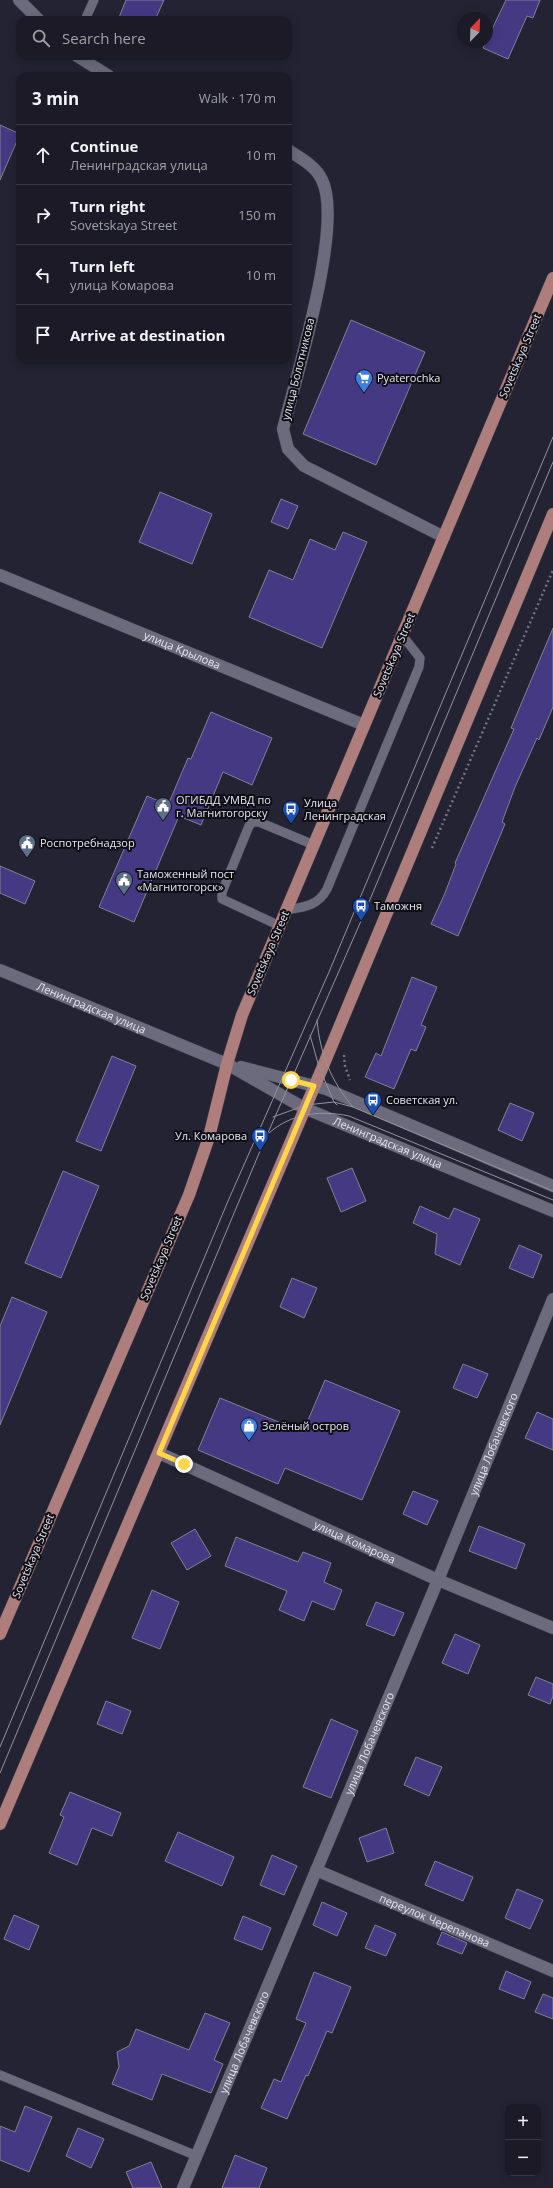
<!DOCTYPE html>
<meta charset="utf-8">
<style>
:root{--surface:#1b1a26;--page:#282732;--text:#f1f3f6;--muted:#a0a1a7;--line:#393843}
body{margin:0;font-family:"Open Sans",sans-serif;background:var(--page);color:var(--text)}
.controls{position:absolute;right:12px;bottom:12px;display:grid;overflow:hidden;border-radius:8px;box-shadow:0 2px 10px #0003}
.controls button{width:36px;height:36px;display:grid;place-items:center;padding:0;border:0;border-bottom:1px solid var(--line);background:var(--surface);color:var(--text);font:20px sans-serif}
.compass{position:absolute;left:457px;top:12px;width:36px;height:36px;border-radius:50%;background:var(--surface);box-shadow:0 2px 10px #0003;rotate:23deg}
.stop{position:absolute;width:12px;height:12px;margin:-9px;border:3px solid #ffd54a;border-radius:50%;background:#fff}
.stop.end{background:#ffd54a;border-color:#fff;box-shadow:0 1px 4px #0008}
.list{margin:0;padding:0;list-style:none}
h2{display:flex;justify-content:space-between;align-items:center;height:52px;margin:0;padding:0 16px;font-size:17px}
h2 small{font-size:13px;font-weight:400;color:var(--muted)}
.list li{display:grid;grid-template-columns:26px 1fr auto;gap:12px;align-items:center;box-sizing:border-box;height:60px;padding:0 16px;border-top:1px solid var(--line)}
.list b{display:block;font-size:15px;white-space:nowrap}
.list p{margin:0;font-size:13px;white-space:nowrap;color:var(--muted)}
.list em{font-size:13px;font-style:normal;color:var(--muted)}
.icon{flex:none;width:22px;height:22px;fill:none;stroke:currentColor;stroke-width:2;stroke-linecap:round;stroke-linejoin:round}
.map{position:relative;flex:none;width:553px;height:2188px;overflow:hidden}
.search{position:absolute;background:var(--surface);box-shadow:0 2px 10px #0003;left:16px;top:16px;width:276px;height:44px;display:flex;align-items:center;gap:10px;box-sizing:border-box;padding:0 14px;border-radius:12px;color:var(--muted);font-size:15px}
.panel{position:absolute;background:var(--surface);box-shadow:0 2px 10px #0003;left:16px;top:72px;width:276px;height:292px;border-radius:12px}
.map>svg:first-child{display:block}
.building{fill:#463984;stroke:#818093}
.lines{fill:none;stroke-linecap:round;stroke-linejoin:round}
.lane-casing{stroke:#42404d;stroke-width:10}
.street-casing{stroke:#42404d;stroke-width:13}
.secondary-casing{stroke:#42404d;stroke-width:13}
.primary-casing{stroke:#42404d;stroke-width:13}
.path{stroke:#737280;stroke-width:2.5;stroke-dasharray:2 3;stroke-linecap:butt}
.lane{stroke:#6c6b7d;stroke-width:9}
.street{stroke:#6c6b7d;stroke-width:12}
.secondary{stroke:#6c6b7d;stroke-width:12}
.primary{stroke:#ad7e7b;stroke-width:12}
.tram{stroke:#9392a0;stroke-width:1}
.route{stroke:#ffd54a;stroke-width:5}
.labels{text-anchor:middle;stroke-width:4;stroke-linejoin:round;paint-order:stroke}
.street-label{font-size:11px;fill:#e5e5f0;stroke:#0e0d14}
.poi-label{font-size:11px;fill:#e5e5f0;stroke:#0e0d14;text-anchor:start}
</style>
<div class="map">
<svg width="553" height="2188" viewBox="0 0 553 2188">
<rect width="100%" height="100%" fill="#242333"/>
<g class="building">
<path d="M 126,0 L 164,0 L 155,20 L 118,20 Z"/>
<path d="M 506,0 L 540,0 L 533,18 L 527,16 L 508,59 L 483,48 Z"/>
<path d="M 0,125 L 20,134 L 0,180 Z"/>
<path d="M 351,320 L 425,352 L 376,465 L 303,434 Z"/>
<path d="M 160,492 L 212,514 L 192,564 L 139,542 Z"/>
<path d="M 281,499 L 298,506 L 288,529 L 271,522 Z"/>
<path d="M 343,532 L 367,542 L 322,648 L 249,617 L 269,570 L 293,580 L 310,539 L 335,550 Z"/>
<path d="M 553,628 L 553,707 L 539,740 L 537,738 L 515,787 L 502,822 L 505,824 L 458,936 L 431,924 L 445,893 L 456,864 L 455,863 L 514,729 L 511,728 Z"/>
<path d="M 211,712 L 272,738 L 252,785 L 223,772 L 201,825 L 179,816 L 134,922 L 99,907 L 147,796 L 168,805 L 188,758 L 191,759 Z"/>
<path d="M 0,866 L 35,881 L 25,904 L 0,893 Z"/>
<path d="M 412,977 L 437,987 L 421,1025 L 426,1027 L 416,1051 L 411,1049 L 394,1089 L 365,1077 L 376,1053 L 381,1056 Z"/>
<path d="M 112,1056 L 136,1066 L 101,1151 L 76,1141 Z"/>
<path d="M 510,1103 L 534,1113 L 522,1141 L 498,1130 Z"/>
<path d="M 352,1168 L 366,1201 L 341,1212 L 327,1178 Z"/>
<path d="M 63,1171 L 99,1186 L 61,1278 L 25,1263 Z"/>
<path d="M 420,1206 L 449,1219 L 454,1208 L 480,1219 L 460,1265 L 435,1254 L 437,1234 L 413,1223 Z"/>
<path d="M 519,1245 L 542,1255 L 533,1278 L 509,1268 Z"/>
<path d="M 292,1278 L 317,1288 L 304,1318 L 280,1307 Z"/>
<path d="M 12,1297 L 47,1312 L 0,1425 L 0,1326 Z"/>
<path d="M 463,1364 L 488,1374 L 477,1398 L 453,1388 Z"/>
<path d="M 325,1380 L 400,1411 L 362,1500 L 285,1468 L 278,1484 L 198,1450 L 220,1398 L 303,1432 Z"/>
<path d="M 537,1412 L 553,1419 L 553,1450 L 525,1438 Z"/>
<path d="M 413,1491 L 438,1501 L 427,1525 L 403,1514 Z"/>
<path d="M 479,1526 L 525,1544 L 516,1569 L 469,1551 Z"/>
<path d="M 195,1529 L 211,1556 L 187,1570 L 171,1543 Z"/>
<path d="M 236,1537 L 298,1562 L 303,1552 L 331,1563 L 324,1582 L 342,1590 L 334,1610 L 312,1601 L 304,1621 L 279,1610 L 287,1591 L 225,1566 Z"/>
<path d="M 152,1590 L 179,1602 L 160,1649 L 132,1638 Z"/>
<path d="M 376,1602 L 404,1613 L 394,1636 L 366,1625 Z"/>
<path d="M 455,1634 L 480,1645 L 468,1674 L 442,1663 Z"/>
<path d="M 536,1677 L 553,1684 L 553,1696 L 550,1704 L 528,1695 Z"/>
<path d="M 106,1701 L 131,1711 L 122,1734 L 97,1724 Z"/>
<path d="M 331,1719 L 358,1731 L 331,1798 L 303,1787 Z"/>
<path d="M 416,1757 L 442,1767 L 429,1796 L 404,1785 Z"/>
<path d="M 70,1792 L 121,1813 L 112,1836 L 92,1828 L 77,1865 L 49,1853 L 64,1817 L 60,1815 Z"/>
<path d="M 386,1828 L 394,1853 L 367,1862 L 359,1838 Z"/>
<path d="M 178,1832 L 234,1857 L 222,1886 L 165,1861 Z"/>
<path d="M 272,1855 L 297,1866 L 284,1895 L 260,1885 Z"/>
<path d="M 435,1861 L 473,1877 L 463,1901 L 425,1885 Z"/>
<path d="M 517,1889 L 543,1900 L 530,1929 L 505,1918 Z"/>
<path d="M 322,1902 L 347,1913 L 337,1936 L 313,1925 Z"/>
<path d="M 14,1915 L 39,1926 L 29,1950 L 4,1939 Z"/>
<path d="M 243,1916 L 271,1928 L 262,1950 L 234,1939 Z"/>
<path d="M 375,1925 L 396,1934 L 386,1956 L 365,1948 Z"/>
<path d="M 442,1932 L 467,1943 L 462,1954 L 437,1944 Z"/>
<path d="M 506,1971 L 531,1982 L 524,1999 L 499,1989 Z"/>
<path d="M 314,1972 L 351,1987 L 332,2033 L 327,2031 L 308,2076 L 306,2075 L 287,2119 L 261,2108 L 274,2079 L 281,2082 L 306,2023 L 296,2019 Z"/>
<path d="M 543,1994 L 553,1998 L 553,2019 L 535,2012 Z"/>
<path d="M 205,2013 L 230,2023 L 214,2060 L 223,2064 L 211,2093 L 162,2074 L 152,2100 L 112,2084 L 119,2067 L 117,2052 L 129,2046 L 136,2029 L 189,2050 Z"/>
<path d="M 25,2106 L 52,2117 L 29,2172 L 0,2160 L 0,2126 L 15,2132 Z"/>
<path d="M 78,2128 L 104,2139 L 91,2168 L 66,2156 Z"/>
<path d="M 235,2155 L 267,2168 L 259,2188 L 222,2188 Z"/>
<path d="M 151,2162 L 162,2188 L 133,2188 L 126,2172 Z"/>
</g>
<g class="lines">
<g class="lane-casing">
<g id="lane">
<path d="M 85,20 L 94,0"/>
<path d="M 286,910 C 304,907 318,906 327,889 L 419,667 L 420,658 L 402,635"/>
<path d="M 280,926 L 222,899 L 222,892 L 249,826 L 253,822 L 259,822 L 314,845"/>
<path d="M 0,2075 L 197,2156"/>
</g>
</g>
<g class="street-casing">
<g id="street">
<path d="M 19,0 L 39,20"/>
<path d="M 77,56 L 109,76"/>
<path d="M 288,150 C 300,158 316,166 322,180 C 344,224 296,377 283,429 L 288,449 L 304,466 L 444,537"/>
<path id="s1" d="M 0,575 L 364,725"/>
<path id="s2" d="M 159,1453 L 438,1580 L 553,1628"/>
<path id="s3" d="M 316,1870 L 553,1971"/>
<path id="s4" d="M 183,2188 L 438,1580 L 553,1299"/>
</g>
</g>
<g class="secondary-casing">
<g id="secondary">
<path id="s5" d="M 0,970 L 227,1064 L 304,1108 L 553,1211"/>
<path d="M 241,1067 L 326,1089 L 553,1186"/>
</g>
</g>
<g class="primary-casing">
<g id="primary">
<path d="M 0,1634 L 189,1195 L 209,1137 L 227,1064 L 242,1015 L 553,278"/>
<path d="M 0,1824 L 321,1071 L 553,514"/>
</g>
</g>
<g class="path">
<path d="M 432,848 L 553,570"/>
<path d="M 344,1055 L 345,1066 L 350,1080"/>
</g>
<use href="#lane" class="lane"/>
<use href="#street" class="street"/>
<use href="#secondary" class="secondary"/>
<use href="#primary" class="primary"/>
<g class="tram">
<path d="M 317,1020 C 320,1054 331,1081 353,1107"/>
<path d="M 310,1035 L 319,1067 L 334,1102 L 337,1105"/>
<path d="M 273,1117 L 306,1105 L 334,1102 L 353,1107 L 553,1191"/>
<path d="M 269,1133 C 292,1113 320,1110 349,1116 L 553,1200"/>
<path d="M 0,1747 L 228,1201 L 329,972 L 553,437"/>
<path d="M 0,1773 L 260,1151 L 361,921 L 553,462"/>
</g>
</g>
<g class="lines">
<path class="route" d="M 184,1464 L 159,1453 L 314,1086 L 291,1080"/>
</g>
<defs>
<g id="supermarket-pin" transform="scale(0.9)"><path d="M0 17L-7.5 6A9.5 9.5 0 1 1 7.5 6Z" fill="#3f7fe0" stroke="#0e0d14"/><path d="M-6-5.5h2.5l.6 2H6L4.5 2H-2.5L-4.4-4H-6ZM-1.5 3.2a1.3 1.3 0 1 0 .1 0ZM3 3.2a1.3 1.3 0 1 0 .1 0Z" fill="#fff"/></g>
<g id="civic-pin" transform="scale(0.9)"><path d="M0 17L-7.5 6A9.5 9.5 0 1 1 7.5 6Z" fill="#5c6f8a" stroke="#0e0d14"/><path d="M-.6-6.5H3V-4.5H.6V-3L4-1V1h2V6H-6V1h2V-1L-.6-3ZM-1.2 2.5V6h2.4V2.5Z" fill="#fff"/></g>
<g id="bus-pin" transform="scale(0.9)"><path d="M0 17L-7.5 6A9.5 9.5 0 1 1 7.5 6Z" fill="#1a4fb4" stroke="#0e0d14"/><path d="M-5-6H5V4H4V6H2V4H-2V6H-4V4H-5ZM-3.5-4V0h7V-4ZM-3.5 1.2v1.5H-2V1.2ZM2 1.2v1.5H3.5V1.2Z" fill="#fff"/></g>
<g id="shop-pin" transform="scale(0.9)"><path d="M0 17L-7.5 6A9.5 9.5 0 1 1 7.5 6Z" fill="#3f7fe0" stroke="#0e0d14"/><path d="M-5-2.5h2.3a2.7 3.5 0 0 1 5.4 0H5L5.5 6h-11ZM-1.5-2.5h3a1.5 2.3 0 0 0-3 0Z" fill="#fff"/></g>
</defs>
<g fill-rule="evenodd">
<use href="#supermarket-pin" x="364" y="378"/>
<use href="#civic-pin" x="163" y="806"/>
<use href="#bus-pin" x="291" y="809"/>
<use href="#civic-pin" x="27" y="843"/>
<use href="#civic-pin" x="124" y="880"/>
<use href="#bus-pin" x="361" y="906"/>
<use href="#bus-pin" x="373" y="1100"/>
<use href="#bus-pin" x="260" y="1136"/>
<use href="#shop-pin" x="249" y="1426"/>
</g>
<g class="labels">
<g class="street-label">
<text transform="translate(520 356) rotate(-67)" y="4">Sovetskaya Street</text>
<text transform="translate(298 369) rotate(-76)" y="4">улица Болотникова</text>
<text dy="4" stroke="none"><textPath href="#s1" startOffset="197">улица Крылова</textPath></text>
<text transform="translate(394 655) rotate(-67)" y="4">Sovetskaya Street</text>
<text transform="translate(268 953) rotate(-67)" y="4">Sovetskaya Street</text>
<text dy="4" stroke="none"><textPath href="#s5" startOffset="99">Ленинградская улица</textPath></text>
<text dy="4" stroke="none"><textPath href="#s5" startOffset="425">Ленинградская улица</textPath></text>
<text transform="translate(161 1258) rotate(-67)" y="4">Sovetskaya Street</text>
<text dy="4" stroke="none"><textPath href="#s4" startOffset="806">улица Лобачевского</textPath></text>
<text dy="4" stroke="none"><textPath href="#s2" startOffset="215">улица Комарова</textPath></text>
<text transform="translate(33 1556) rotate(-67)" y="4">Sovetskaya Street</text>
<text dy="4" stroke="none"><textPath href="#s4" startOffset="482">улица Лобачевского</textPath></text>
<text dy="4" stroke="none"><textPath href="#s3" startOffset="129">переулок Черепанова</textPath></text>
<text dy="4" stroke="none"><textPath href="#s4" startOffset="158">улица Лобачевского</textPath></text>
</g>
<g class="poi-label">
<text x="377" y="382">Pyaterochka</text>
<text x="176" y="804">ОГИБДД УМВД по<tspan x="176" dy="13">г. Магнитогорску</tspan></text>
<text x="304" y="807">Улица<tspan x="304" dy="13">Ленинградская</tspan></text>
<text x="40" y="847">Роспотребнадзор</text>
<text x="137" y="878">Таможенный пост<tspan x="137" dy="13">«Магнитогорск»</tspan></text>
<text x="374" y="910">Таможня</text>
<text x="386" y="1104">Советская ул.</text>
<text x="247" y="1140" text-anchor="end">Ул. Комарова</text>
<text x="262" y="1430">Зелёный остров</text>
</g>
</g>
</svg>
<div class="controls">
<button>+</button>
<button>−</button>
</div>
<svg class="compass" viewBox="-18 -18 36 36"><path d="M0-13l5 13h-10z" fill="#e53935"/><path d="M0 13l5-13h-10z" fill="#a0a1a7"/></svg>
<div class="stop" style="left:291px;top:1080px"></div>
<div class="stop end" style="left:184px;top:1464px"></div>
<div class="search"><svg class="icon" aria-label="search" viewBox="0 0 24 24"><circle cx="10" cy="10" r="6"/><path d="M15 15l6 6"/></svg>Search here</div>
<section class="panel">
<h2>3 min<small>Walk · 170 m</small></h2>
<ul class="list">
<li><svg class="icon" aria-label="ahead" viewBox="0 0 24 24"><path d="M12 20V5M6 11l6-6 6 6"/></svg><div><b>Continue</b><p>Ленинградская улица</p></div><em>10 m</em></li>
<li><svg class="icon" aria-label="right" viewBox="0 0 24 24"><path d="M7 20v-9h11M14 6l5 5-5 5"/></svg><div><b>Turn right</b><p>Sovetskaya Street</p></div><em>150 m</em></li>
<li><svg class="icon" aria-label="left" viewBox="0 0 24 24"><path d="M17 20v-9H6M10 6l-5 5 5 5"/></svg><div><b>Turn left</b><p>улица Комарова</p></div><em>10 m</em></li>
<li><svg class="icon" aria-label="arrive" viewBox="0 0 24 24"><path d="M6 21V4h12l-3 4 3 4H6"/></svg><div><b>Arrive at destination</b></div></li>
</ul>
</section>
</div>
